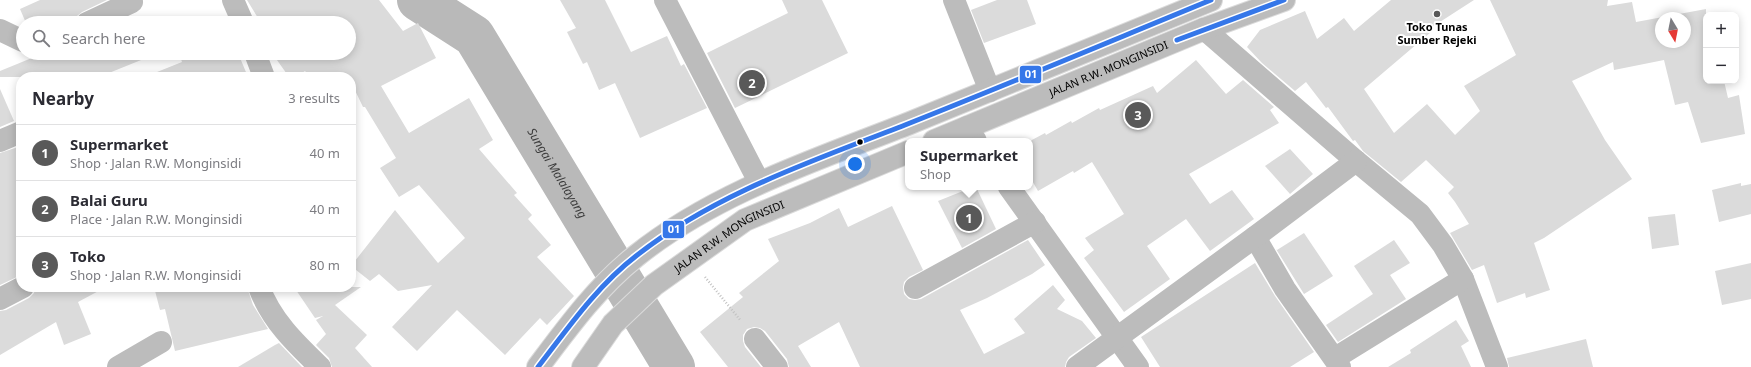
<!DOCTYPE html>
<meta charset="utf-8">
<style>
:root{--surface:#fff;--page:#f7f7f7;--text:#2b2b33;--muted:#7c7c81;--line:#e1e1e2;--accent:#595959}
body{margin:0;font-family:"Noto Sans",sans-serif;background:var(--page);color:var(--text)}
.controls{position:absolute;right:12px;top:12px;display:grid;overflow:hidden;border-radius:8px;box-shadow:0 2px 10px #0003}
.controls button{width:36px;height:36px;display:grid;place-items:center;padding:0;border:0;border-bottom:1px solid var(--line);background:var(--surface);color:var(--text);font:20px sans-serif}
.compass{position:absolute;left:1655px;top:12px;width:36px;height:36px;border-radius:50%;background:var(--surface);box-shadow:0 2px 10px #0003;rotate:170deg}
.you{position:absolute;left:855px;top:164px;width:14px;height:14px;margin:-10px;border:3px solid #fff;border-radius:50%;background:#1a73e8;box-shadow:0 0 0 6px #1a73e833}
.badge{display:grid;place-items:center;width:26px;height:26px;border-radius:50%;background:var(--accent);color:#fff;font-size:13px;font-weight:700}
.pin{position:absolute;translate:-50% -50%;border:2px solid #fff;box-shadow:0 1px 4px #0006}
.popup{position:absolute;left:905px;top:138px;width:128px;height:52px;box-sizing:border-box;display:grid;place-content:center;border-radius:8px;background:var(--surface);filter:drop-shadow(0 1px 3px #0005);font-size:13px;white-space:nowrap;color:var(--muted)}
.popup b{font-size:15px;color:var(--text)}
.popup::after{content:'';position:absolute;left:50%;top:100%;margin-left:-8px;border:8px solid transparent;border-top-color:var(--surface)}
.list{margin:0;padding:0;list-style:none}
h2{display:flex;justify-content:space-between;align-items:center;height:52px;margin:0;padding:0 16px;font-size:17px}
h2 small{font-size:13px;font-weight:400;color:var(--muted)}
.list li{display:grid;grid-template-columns:26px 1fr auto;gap:12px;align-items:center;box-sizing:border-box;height:56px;padding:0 16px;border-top:1px solid var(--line)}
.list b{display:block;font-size:15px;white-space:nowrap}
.list p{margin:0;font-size:13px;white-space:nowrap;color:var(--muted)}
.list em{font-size:13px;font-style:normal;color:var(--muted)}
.icon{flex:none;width:22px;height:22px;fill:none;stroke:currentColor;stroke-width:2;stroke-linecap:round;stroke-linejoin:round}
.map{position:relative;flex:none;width:1751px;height:367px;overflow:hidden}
.search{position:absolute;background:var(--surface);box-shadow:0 2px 10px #0003;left:16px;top:16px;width:340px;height:44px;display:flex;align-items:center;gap:10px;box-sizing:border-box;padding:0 14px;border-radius:22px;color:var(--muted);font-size:15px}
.panel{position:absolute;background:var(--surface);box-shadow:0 2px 10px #0003;left:16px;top:72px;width:340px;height:220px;border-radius:16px}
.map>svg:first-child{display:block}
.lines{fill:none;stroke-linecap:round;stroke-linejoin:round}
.river{stroke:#b9b9b9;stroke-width:42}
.building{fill:#dbdbdb;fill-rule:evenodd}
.highway-casing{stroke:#dbdbdb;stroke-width:24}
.path{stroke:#c2c2c2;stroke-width:2.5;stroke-dasharray:1 2;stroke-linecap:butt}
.minor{stroke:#bcbcbc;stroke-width:22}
.highway{stroke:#bcbcbc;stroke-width:22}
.bus-1-casing{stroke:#fff;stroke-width:8}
.bus-1{stroke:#3577e9;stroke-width:5}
.poi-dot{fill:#595959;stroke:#fff;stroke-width:1.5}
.bus-dot{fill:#000;stroke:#fff;stroke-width:1.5}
.labels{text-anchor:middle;stroke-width:4;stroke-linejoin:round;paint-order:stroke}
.poi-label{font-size:11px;font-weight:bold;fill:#000;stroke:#fff}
.street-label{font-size:11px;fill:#000;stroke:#fff}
.water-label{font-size:12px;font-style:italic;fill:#3c3c3c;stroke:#fff}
.line-badge{stroke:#fff;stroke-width:1.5}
.badge-label{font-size:11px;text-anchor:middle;font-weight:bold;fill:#fff}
</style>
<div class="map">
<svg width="1751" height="367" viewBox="0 0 1751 367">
<rect width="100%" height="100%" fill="#fff"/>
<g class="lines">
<path class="river" id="s1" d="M 418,0 L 474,36 L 674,367"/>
</g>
<g class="building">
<path d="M 40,0 L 107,0 L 82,12 L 77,16 L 59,23 L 26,23 L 20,9 Z"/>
<path d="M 247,0 L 379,0 L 403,31 L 418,23 L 436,58 L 381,86 L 409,133 L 469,98 L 493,140 L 479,149 L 517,193 L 514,195 L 532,215 L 528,219 L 551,245 L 537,257 L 574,296 L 547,325 L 540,318 L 505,355 L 457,310 L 417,351 L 392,327 L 432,285 L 398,291 L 379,274 L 370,281 L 351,266 L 395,210 L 438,263 L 465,238 L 419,185 L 399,197 L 380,168 L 396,158 L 365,107 L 363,107 L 351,82 L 351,77 L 310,77 L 305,71 L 295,77 L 289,77 L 272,53 L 349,53 L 349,23 L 261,23 Z"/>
<path d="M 560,0 L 605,0 L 631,52 L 667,36 L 681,66 L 684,64 L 707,108 L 640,138 L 615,83 L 599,90 L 587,62 L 583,64 L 567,32 L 576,28 Z"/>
<path d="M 782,0 L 822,0 L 848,53 L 735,108 L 707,53 L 788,13 Z"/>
<path d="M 997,0 L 1027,0 L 1036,24 L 984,43 L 971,10 Z"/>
<path d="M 1391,0 L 1474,0 L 1429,29 L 1431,32 L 1364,89 L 1394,133 L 1427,104 L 1455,135 L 1480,111 L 1464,86 L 1516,55 L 1490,0 L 1608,0 L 1607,6 L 1632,2 L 1636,22 L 1706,9 L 1706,81 L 1724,81 L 1728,98 L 1739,95 L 1745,134 L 1701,143 L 1688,102 L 1675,105 L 1664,60 L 1614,70 L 1613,62 L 1572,81 L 1605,140 L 1632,179 L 1544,238 L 1534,243 L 1550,290 L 1526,298 L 1525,293 L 1497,303 L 1484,265 L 1472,270 L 1450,233 L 1469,224 L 1455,202 L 1448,193 L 1454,187 L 1426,160 L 1401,182 L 1363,151 L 1355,140 L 1353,141 L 1328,107 L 1326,108 L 1306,82 L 1295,91 L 1262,63 L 1247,47 L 1260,30 L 1305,11 L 1317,39 L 1344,18 L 1354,31 ZM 1661,18 L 1685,18 L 1685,42 L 1661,42 Z"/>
<path d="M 44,53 L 156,53 L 156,54 L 99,77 L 0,77 L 0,71 Z"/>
<path d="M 196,53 L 238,53 L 248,77 L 147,77 L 147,76 L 182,62 L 181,59 Z"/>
<path d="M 1196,60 L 1226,94 L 1243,80 L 1274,107 L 1270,110 L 1279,123 L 1189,174 L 1210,204 L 1232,190 L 1254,219 L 1210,251 L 1186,219 L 1147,246 L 1170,279 L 1124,312 L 1084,258 L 1094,250 L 1085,238 L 1124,214 L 1092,162 L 1074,173 L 1073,171 L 1038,191 L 1030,177 L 1030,141 L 1045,133 L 1046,135 L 1071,121 L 1072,123 L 1099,108 L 1100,110 L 1153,86 L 1157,93 Z"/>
<path d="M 0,89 L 14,121 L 0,127 Z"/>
<path d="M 21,146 L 21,275 L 0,285 L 0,153 Z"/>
<path d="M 1290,149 L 1313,174 L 1290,194 L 1265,166 Z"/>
<path d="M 1741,183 L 1741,186 L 1751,184 L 1751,214 L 1719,222 L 1712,190 Z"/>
<path d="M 973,187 L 976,187 L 996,229 L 962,248 L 938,201 Z"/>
<path d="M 892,206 L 923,270 L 909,277 L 904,282 L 903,287 L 904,294 L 909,299 L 915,300 L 921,299 L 1028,240 L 1045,265 L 1032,274 L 987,298 L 960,310 L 984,354 L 1025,333 L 1014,319 L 1053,285 L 1065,300 L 1057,309 L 1082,321 L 1096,338 L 1069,357 L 1066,362 L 1065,367 L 860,367 L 839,322 L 798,346 L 811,367 L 789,367 L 787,359 L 765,331 L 760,328 L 754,327 L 747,329 L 743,335 L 743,341 L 745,347 L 761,367 L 728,367 L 700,332 L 743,297 L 739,293 L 779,261 L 768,239 L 810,223 L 839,208 L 848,227 Z"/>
<path d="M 1675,214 L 1679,245 L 1652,249 L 1648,217 Z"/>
<path d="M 1304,233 L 1333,276 L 1304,294 L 1276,249 L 1277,250 Z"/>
<path d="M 1394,240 L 1410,263 L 1390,275 L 1406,299 L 1338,342 L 1326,325 L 1373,294 L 1354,266 Z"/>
<path d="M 1255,263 L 1275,296 L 1314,352 L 1290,367 L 1160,367 L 1141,337 Z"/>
<path d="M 1751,263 L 1751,299 L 1722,305 L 1715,271 Z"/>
<path d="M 35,287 L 106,287 L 78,302 L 91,334 L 64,345 L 56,322 L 0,355 L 0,311 L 6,310 L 29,298 L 34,293 Z"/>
<path d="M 154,287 L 177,287 L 178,292 L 199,287 L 247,287 L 253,305 L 268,329 L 175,351 L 165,309 L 160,310 Z"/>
<path d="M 294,287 L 361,287 L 335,305 L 367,335 L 355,348 L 372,367 L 332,367 L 329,358 L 316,345 L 326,334 L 316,320 L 323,316 L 315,318 Z"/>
<path d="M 1456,320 L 1469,341 L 1461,346 L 1471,367 L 1388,367 L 1411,353 L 1410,350 Z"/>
<path d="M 1586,339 L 1593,367 L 1509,367 L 1507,358 Z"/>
<path d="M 279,343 L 302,367 L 238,367 L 275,345 Z"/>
</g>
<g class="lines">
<g class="highway-casing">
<g id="highway">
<path id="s2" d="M 934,141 L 1204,29 L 1284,0"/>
<path d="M 538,367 C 568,327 597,287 636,256 C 716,192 816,160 910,123 C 1010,83 1110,41 1211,0"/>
<path id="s3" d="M 583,367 L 613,324 L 654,285 L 745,220 L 908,152"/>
</g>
</g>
<path class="path" d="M 705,277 L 741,321"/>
<g class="minor">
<path d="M 233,0 L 243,23"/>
<path d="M 665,0 L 759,182"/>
<path d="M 954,0 L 990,91"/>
<path d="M 87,23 L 132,2"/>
<path d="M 1204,29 L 1356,161 L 1420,214 L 1443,245 L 1463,279 L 1497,367"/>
<path d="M 0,30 L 23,41"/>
<path d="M 255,53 L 264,77"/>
<path d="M 967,127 L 976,141"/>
<path d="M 0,141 L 21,132"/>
<path d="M 1009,187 L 1138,367"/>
<path d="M 1255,237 L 1285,289 L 1340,367"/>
<path d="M 259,287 C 271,320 295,343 320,367"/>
<path d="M 915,288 L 1035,222"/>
<path d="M 0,299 L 23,287"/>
<path d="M 755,339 L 777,367"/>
<path d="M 1335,358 L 1463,279"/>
<path d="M 118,367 L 161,342"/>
<path d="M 1077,367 L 1255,237 L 1356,161"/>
</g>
<use href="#highway" class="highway"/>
<g class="bus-1-casing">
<g id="bus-1">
<path d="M 1177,40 L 1284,0"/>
<path d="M 538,367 C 568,328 597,286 636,256 C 717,192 816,160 910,123 C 1011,83 1111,41 1211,0"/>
</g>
</g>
<use href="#bus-1" class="bus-1"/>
</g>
<circle class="poi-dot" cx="1437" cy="14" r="4"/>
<circle class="bus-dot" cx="860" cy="142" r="3.5"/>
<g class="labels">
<g class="poi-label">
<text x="1437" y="31">Toko Tunas<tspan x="1437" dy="13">Sumber Rejeki</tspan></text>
</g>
<g class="street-label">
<text dy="4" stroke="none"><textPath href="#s2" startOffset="189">JALAN R.W. MONGINSIDI</textPath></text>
<text dy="4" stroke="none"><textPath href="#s3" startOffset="199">JALAN R.W. MONGINSIDI</textPath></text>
</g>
<g class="water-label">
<text dy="4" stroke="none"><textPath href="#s1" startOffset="227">Sungai Malalayang</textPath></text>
</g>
</g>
<g class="line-badge">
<rect x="1019" y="65" width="23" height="19" rx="4" fill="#3577e9"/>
<rect x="662" y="220" width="23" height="19" rx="4" fill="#3577e9"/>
</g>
<g class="badge-label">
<text x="1031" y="78">01</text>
<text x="674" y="233">01</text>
</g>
</svg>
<div class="controls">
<button>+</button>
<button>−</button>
</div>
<svg class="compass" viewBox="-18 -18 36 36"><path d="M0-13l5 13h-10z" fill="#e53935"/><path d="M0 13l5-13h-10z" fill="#7c7c81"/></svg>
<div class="you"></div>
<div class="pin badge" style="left:969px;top:218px">1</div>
<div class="popup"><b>Supermarket</b>Shop</div>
<div class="pin badge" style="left:752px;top:83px">2</div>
<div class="pin badge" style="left:1138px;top:115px">3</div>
<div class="search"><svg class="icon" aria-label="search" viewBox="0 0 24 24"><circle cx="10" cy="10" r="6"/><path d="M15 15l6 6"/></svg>Search here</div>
<section class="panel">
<h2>Nearby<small>3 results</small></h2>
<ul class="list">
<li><span class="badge">1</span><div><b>Supermarket</b><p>Shop · Jalan R.W. Monginsidi</p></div><em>40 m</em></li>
<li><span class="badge">2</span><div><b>Balai Guru</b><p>Place · Jalan R.W. Monginsidi</p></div><em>40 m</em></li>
<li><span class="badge">3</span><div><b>Toko</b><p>Shop · Jalan R.W. Monginsidi</p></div><em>80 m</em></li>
</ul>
</section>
</div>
